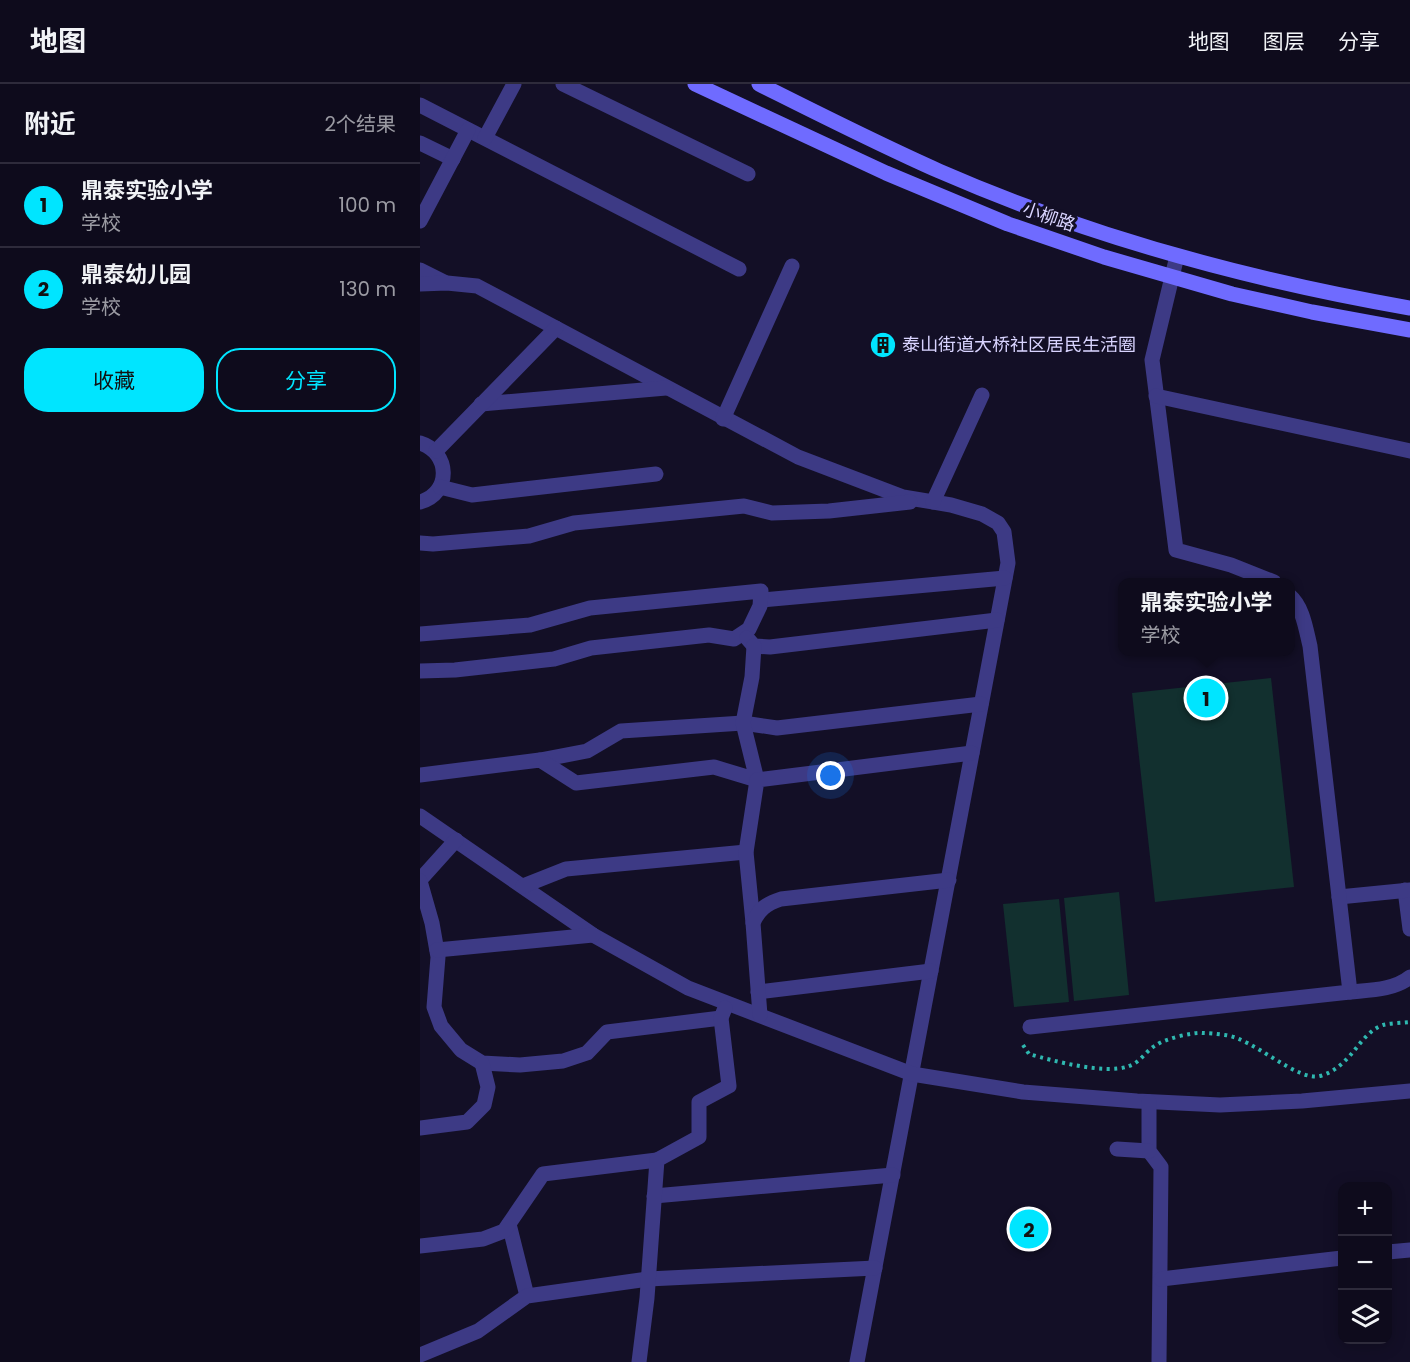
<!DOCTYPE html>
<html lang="zh">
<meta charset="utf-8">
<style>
:root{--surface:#0e0b1c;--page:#1c1929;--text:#f1f3f6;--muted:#9b9ba3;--line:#2e2b3b;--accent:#00e5ff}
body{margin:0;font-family:Poppins,"Noto Sans SC",sans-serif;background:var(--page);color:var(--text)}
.controls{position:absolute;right:18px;bottom:18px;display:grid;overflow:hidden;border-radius:12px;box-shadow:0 3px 15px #0003}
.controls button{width:54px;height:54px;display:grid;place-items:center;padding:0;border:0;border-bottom:2px solid var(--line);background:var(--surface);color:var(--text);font:30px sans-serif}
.you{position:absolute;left:411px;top:692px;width:21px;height:21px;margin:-15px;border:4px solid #fff;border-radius:50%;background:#1a73e8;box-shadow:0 0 0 9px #1a73e833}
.badge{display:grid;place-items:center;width:39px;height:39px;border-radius:50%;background:var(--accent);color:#111;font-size:20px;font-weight:700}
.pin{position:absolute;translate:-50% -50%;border:3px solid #fff;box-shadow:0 2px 6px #0006}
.popup{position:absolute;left:698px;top:494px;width:177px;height:78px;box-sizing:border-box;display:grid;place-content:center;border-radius:12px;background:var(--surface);filter:drop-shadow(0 2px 4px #0005);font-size:20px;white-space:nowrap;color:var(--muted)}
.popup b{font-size:22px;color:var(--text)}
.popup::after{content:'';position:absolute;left:50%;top:100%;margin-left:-12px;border:12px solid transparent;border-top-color:var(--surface)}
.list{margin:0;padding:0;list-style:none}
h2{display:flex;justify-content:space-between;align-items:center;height:78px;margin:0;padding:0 24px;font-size:26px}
h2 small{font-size:20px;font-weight:400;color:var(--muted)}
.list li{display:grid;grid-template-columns:39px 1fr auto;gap:18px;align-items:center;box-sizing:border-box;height:84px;padding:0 24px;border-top:2px solid var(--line)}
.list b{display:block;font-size:22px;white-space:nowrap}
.list p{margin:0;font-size:20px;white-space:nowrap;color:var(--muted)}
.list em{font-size:20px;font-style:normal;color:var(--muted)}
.actions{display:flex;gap:12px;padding:18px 24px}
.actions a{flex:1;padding:14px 0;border:2px solid var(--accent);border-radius:24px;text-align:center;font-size:21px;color:var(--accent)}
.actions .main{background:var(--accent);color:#111}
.icon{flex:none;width:33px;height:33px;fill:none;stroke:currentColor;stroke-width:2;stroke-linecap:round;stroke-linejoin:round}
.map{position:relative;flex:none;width:990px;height:1278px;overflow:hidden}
header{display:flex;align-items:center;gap:36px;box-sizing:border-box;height:84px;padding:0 30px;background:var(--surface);border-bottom:2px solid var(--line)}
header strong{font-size:28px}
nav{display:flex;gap:33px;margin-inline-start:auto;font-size:21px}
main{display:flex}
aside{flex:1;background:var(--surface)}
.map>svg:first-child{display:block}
.green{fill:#12302f}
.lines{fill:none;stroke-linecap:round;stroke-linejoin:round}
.path{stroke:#2fb8b0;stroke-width:4;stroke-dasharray:3 4.5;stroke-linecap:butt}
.lane{stroke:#3d3a85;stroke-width:15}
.secondary{stroke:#6f6bff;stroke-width:15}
.labels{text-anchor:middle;stroke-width:6;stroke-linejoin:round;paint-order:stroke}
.street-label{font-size:18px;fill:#d9d4ff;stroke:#130f26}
.poi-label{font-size:18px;fill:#d9d4ff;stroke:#130f26;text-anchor:start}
</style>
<header>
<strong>地图</strong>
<nav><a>地图</a><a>图层</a><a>分享</a></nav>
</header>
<main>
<aside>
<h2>附近<small>2个结果</small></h2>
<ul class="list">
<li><span class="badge">1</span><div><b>鼎泰实验小学</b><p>学校</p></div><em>100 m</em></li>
<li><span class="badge">2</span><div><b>鼎泰幼儿园</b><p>学校</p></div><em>130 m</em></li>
</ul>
<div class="actions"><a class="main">收藏</a><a>分享</a></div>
</aside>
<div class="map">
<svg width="990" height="1278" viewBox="0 0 990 1278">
<rect width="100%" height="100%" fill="#130f26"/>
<g class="green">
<path d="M 851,594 L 874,803 L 735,818 L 712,609 Z"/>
<path d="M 699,808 L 709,911 L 654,917 L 644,814 Z"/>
<path d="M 639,815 L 649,918 L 594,923 L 583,820 Z"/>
</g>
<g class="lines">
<path class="path" d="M 603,961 L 609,970 C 633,977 686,991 709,982 C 720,979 727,965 738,960 C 745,955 773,948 782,949 C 789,949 797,950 805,951 C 833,954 877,998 900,992 C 932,983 939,949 963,941 C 971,939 981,939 990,938"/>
<g class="lane">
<path d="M 143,0 L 328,90"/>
<path d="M 0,21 L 319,185"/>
<path d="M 65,54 L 94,0"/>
<path d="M 0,59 L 33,75"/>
<path d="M 0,137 L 48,46"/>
<path d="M 757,172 L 732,276 L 756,466 L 811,481 L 854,498"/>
<path d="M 0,186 L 24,198"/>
<path d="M 0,200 L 27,199 L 57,202 L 378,373 L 483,413 L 531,421 L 562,430 L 578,439 L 584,448 L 588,479 L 437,1278"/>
<path d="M 736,312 L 990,367"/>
<path d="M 61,320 L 246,304"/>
<path d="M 303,335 L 372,182"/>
<path d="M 0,359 C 30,368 32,409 0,418"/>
<path d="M 16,367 L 136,244"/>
<path d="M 20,403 L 52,411 L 236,390"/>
<path d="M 513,418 L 562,311"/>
<path d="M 0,459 L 13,460 L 109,452 L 154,439 L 324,422 L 352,429 L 409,427 L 490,418"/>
<path d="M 341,516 L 585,494"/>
<path d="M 0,550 L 110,541 L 170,524 L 341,507 L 340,522 L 329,545 L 314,555 L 289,551 L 171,564 L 134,575 L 35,586 L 0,587"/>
<path d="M 327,554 L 334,562 L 350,563 L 577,536"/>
<path d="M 120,676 L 167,667 L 201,647 L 323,639 L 357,644 L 561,620"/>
<path d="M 0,691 L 120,676 L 156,699 L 294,683 L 337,696 L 323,639 L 332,593 L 334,562"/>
<path d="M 0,732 L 173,851 L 268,904 L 492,990 L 603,1008 L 717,1017 L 800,1021 L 882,1017 L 990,1007"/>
<path d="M 0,796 L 36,756"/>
<path d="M 0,797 L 12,839 L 18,873 L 14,923 L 21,942 L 41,966 L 62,979 L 100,981 L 143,977 L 167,969 L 187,948 L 301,934"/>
<path d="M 103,802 L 146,785 L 326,768"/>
<path d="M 985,806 L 990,845"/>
<path d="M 919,813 L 990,806"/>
<path d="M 333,839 L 326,768 L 337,696 L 552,669"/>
<path d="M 17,866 L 173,851"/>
<path d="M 338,908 L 511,887"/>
<path d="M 930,908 C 950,906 974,906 990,893"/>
<path d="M 340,931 L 333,839 C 339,825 346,820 361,815 L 529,796"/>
<path d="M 610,943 L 930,908 L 890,562 C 886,546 883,523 870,512"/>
<path d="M 729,1018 L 729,1067 L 741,1083 L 739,1278"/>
<path d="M 0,1044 L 47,1038 L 64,1021 L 68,1003 L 62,979"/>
<path d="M 697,1065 L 729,1067"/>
<path d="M 234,1112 L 473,1091"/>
<path d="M 89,1140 L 107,1212"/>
<path d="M 0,1162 L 63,1155 L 84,1147 L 123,1090 L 237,1076"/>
<path d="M 968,1168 L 990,1166"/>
<path d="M 741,1195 L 922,1174"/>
<path d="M 0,1271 L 58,1247 L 107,1212 L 228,1195 L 455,1184"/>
<path d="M 219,1278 L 227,1214 L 237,1076 L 279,1053 L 279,1018 L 309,1002 L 301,934 L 305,924"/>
</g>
<g class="secondary">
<path d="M 275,0 L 466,89 L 588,140 L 684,173 L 812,210 L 892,228 L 990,246"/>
<path d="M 339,0 C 399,30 458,60 519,87 C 670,153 829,196 990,224"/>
</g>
</g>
<defs>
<g id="building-disc" transform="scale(1.35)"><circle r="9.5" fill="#00e5ff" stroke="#130f26"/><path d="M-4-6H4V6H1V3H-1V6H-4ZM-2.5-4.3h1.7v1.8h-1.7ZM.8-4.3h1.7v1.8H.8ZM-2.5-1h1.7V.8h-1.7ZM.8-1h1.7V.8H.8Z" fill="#111"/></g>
</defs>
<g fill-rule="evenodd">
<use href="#building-disc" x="463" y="261"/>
</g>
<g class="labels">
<g class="street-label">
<text transform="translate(629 133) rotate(19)" y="6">小柳路</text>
</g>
<g class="poi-label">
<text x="482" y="267">泰山街道大桥社区居民生活圈</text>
</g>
</g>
</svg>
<div class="controls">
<button>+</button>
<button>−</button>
<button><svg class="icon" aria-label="layers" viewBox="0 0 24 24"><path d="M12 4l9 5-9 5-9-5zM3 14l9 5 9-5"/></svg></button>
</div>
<div class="you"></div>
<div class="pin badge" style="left:786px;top:614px">1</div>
<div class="popup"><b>鼎泰实验小学</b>学校</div>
<div class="pin badge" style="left:609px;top:1145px">2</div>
</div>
</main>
